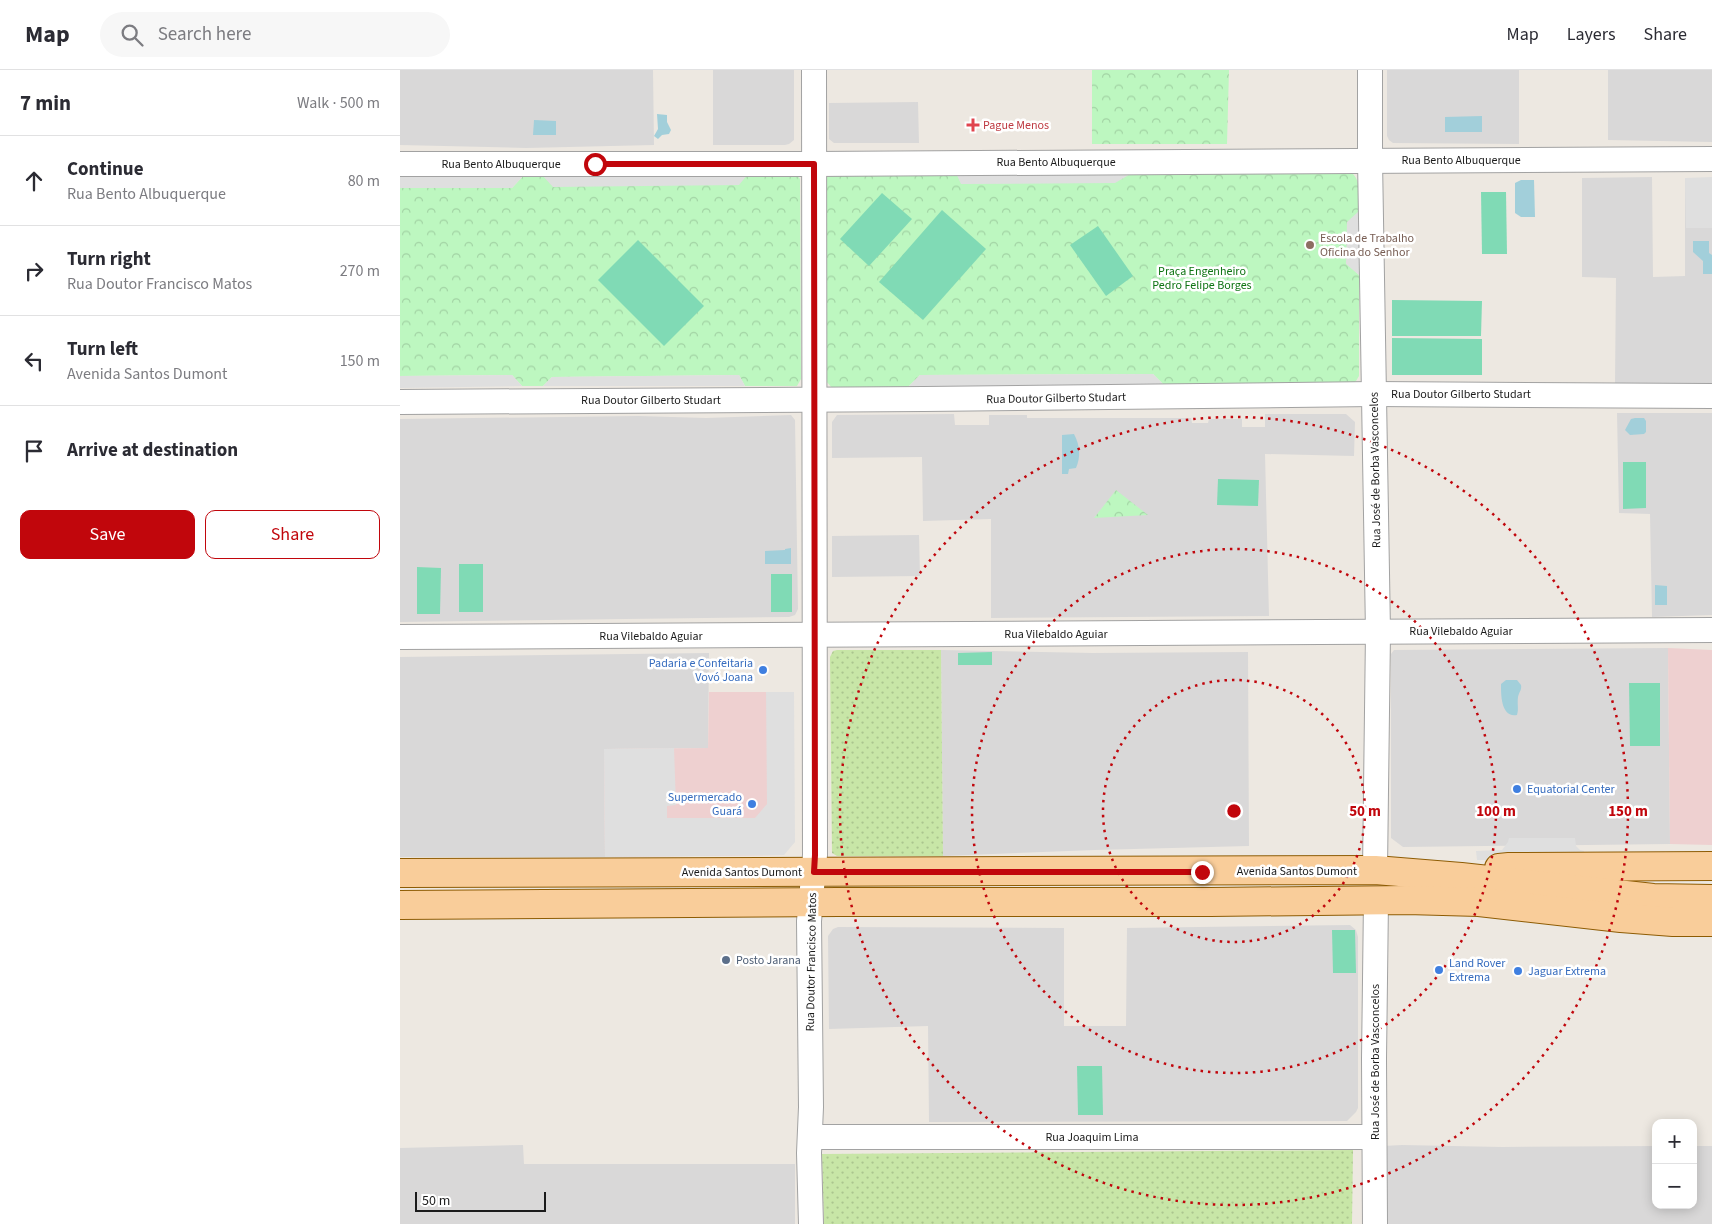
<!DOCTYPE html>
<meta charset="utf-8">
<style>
:root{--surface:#fff;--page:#f7f7f7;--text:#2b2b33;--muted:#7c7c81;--line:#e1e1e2;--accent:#c1060c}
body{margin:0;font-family:"Source Sans 3",sans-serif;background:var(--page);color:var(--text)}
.controls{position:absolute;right:15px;bottom:15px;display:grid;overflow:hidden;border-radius:10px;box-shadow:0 2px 12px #0003}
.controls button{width:45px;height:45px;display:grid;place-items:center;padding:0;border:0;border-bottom:1px solid var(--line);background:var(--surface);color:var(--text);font:25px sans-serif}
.scale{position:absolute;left:15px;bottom:12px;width:131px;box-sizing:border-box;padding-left:5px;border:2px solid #1b1b1b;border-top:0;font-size:14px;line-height:18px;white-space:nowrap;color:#1b1b1b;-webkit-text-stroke:4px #fff;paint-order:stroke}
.stop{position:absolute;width:15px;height:15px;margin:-11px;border:4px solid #c1060c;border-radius:50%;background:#fff}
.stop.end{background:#c1060c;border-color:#fff;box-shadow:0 1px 5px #0008}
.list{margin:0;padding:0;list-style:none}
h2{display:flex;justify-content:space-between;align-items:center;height:65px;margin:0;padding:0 20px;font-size:21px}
h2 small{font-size:16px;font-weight:400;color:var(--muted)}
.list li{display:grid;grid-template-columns:32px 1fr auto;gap:15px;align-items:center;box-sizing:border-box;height:90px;padding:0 20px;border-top:1px solid var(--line)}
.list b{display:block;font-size:19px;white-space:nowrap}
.list p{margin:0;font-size:16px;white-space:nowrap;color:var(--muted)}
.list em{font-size:16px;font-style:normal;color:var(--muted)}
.actions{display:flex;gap:10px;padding:15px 20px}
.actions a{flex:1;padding:11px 0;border:1px solid var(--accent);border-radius:10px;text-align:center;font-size:18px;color:var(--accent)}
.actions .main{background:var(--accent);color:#fff}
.icon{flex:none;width:28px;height:28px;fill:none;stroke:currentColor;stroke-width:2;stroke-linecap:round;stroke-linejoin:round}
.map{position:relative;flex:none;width:1312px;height:1154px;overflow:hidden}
header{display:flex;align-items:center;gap:30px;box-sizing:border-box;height:70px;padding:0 25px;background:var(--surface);border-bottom:1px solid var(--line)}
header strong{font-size:24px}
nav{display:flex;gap:28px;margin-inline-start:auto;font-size:18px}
.search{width:350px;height:45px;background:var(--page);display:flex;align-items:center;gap:12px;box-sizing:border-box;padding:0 18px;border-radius:28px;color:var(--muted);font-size:19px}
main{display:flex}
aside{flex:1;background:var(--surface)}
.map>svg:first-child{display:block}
.residential{fill:#d9d8d8}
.commercial{fill:#eed0d0}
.grass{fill:url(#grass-dots)}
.park{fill:url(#park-crowns)}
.pitch{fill:#80dab5}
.parking{fill:#dfdfdf}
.water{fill:#a2cfda}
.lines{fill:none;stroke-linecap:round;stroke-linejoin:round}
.minor-casing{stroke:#a2a2a2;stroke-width:26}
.major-casing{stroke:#8e5c04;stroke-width:30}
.minor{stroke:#fff;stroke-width:24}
.major{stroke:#f9cd9a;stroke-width:28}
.route{stroke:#c1060c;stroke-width:6}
.ring{fill:none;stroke:#c1060c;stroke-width:2.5;stroke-dasharray:2.5 5}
.health-dot{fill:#e0444e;stroke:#fff;stroke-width:2}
.education-dot{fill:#8d6e63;stroke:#fff;stroke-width:2}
.shop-dot{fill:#3f7fe0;stroke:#fff;stroke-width:2}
.service-dot{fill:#5c6f8a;stroke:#fff;stroke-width:2}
.labels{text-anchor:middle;stroke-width:5;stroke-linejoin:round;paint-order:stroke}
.health-label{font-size:12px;fill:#be3a42;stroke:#fff;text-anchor:start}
.street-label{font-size:12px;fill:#1b1b1b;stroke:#fff}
.education-label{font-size:12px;fill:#785e54;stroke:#fff;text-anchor:start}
.park-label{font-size:12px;fill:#0e7413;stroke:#fff}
.shop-label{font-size:12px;fill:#366cbe;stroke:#fff;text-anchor:start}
.service-label{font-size:12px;fill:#4e5e75;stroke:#fff;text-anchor:start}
.centre{fill:#c1060c;stroke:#fff;stroke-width:2.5}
.ring-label{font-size:15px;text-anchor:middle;font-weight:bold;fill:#c1060c;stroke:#fff;stroke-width:5;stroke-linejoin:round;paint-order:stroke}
</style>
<header>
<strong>Map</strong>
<div class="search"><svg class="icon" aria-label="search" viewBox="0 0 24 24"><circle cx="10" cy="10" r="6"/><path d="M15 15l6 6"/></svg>Search here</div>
<nav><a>Map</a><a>Layers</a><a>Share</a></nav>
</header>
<main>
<aside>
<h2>7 min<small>Walk · 500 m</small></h2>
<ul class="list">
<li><svg class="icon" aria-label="ahead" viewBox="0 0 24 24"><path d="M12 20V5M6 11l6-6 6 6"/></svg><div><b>Continue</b><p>Rua Bento Albuquerque</p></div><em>80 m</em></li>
<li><svg class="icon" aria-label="right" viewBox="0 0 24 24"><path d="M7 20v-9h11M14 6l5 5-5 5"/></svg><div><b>Turn right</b><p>Rua Doutor Francisco Matos</p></div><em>270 m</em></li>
<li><svg class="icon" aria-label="left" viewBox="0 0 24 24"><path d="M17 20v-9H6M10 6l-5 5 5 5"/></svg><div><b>Turn left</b><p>Avenida Santos Dumont</p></div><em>150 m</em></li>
<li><svg class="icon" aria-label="arrive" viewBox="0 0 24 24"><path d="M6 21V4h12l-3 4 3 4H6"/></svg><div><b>Arrive at destination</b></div></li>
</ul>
<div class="actions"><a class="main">Save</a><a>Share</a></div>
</aside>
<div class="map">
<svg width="1312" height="1154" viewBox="0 0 1312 1154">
<defs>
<pattern id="grass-dots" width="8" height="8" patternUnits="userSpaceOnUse" patternTransform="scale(1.25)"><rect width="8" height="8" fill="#c8e6a7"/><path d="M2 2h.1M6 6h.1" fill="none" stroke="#abc58f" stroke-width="1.8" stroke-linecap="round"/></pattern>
<pattern id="park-crowns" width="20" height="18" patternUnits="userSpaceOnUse" patternTransform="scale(1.25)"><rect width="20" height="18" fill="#bdf7c0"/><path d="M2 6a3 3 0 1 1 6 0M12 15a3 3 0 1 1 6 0" fill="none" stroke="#a2d3a4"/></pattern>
</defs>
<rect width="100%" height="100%" fill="#ede8e1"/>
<g class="residential">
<path d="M 0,0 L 253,0 L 254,75 L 126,78 L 0,75 Z"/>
<path d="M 313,0 L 394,0 L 394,70 L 389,74 L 385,75 L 313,75 Z"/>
<path d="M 987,0 L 1119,0 L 1119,74 L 993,73 L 989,70 L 987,66 Z"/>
<path d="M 1208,0 L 1312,0 L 1312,72 L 1208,70 Z"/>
<path d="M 518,32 L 519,73 L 434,73 L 429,69 L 429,33 Z"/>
<path d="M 1252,107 L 1253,207 L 1285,206 L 1285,108 L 1312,108 L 1312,313 L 1215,313 L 1216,208 L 1182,207 L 1182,108 Z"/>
<path d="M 1217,343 L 1312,343 L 1312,545 L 1252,547 L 1250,444 L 1219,443 Z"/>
<path d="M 554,344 L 555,355 L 589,355 L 589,345 L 627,345 L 627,348 L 791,348 L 792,353 L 808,353 L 809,349 L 842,349 L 842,357 L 865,357 L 865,344 L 946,344 L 955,352 L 954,386 L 865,384 L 869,546 L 591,548 L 591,449 L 523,451 L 522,387 L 432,388 L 432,352 L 437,345 Z"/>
<path d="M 391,345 L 395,350 L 398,539 L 395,545 L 389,547 L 0,552 L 0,349 L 238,346 L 306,348 Z"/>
<path d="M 519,465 L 520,506 L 432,507 L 432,466 Z"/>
<path d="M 1268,578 L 1270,774 L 1003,777 L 991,768 L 991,584 L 994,580 Z"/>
<path d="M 541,580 L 693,583 L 848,582 L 849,776 L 695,780 L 543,786 Z"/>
<path d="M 309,583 L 308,678 L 204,679 L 205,787 L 0,787 L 0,587 Z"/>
<path d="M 950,855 L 956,860 L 958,867 L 958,1038 L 956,1042 L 947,1051 L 529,1052 L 528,956 L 429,959 L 428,866 L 433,859 L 438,857 L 664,858 L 664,956 L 726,956 L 727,858 Z"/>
<path d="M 123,1075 L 124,1094 L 395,1094 L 395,1154 L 0,1154 L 0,1078 Z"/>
<path d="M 1002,1075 L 1102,1077 L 1256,1076 L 1256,1135 L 1293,1135 L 1293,1076 L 1312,1076 L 1312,1154 L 987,1154 L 983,1076 Z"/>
</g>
<g class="commercial">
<path d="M 1268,578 L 1312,580 L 1312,775 L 1270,774 Z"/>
<path d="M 309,622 L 394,622 L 384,785 L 205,787 L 204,679 L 308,678 Z"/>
</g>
<g class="grass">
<path d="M 437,580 L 541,580 L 543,786 L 437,786 L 432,783 L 430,587 L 433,581 Z"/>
<path d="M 953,1080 L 952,1154 L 424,1154 L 422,1084 Z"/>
</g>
<g class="park">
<path d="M 692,0 L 829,0 L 827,74 L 692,74 Z"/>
<path d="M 734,102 L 952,103 C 970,118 951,173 946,193 L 959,205 L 959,306 L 956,311 L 951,314 L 764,315 L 753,304 L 520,305 L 506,319 L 433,319 L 426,311 L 425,113 L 427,107 L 432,104 Z"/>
<path d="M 348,104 L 397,105 L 400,109 L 401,309 L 397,316 L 345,316 L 339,305 L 152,307 L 143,316 L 122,316 L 112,305 L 0,306 L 0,118 L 112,118 L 124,105 Z"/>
<path d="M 716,420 L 748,445 L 694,448 Z"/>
</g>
<g class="pitch">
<path d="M 1081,122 L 1106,122 L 1107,184 L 1082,184 Z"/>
<path d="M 482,123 L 512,149 L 469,196 L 440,169 Z"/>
<path d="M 542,140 L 586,179 L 523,250 L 479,212 Z"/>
<path d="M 698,156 L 733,206 L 706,226 L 670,175 Z"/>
<path d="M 238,170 L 304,236 L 264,276 L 198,210 Z"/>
<path d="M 992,230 L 1082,231 L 1081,266 L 992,266 Z"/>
<path d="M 992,268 L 1082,269 L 1082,305 L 992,305 Z"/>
<path d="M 1223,392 L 1246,392 L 1246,438 L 1223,439 Z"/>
<path d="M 818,409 L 859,410 L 858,436 L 817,435 Z"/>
<rect x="59" y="494" width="24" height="48"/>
<path d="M 17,497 L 41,498 L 40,544 L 17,544 Z"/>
<rect x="371" y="504" width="21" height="38"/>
<path d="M 592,582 L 592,595 L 558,595 L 558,583 Z"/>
<path d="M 1229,613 L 1260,613 L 1260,676 L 1230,676 Z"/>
<path d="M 932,860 L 955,860 L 956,903 L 933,903 Z"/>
<path d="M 677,996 L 702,996 L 703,1045 L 678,1045 Z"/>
</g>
<g class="parking">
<path d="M 734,102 L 715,113 L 561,114 L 556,103 Z"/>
<path d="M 348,104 L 339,115 L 153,117 L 142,105 Z"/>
<path d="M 0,105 L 124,105 L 112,118 L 0,118 Z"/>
<path d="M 1312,107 L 1312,158 L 1286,158 L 1285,108 Z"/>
<path d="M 959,141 L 959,205 L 946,194 L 947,152 Z"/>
<path d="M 753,304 L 764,315 L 506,319 L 520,305 Z"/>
<path d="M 112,305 L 122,316 L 0,318 L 0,306 Z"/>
<path d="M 339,305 L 345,316 L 143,316 L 152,307 Z"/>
<path d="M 366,622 L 394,622 L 395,772 L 384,785 L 205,787 L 204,679 L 274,678 L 276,735 L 267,736 L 267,748 L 355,748 L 367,734 Z"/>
<path d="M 1109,768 L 1175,768 L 1176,776 L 1180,780 L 1184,781 L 1185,790 L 1077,790 L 1076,781 L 1102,780 L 1108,772 Z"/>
</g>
<g class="water">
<path d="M 257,44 L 267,45 L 267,52 L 271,60 L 269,64 L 262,65 L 258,69 L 254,66 L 258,59 Z"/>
<path d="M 1082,46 L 1082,62 L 1045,62 L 1045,47 Z"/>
<path d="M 134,50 L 156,51 L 156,65 L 133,65 Z"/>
<path d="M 1121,110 L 1134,110 L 1135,147 L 1121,147 L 1115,143 L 1115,113 Z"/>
<path d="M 1293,171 L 1309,171 L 1309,183 L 1312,185 L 1312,204 L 1303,204 L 1303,191 L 1293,182 Z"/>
<path d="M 1235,348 L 1244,348 L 1246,351 L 1246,362 L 1244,364 L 1230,365 L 1225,360 L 1231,349 Z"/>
<path d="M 674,364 C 680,375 681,387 676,398 L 669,399 L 668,404 L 662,404 L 662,365 Z"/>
<path d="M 391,478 L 391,494 L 365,494 L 365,481 L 385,480 L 385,479 Z"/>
<path d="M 1255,515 L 1267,516 L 1267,535 L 1255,535 Z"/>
<path d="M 1106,610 L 1117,610 L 1121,615 C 1122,620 1119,622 1118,627 C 1117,634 1119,639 1117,645 C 1101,648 1101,625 1101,614 Z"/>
</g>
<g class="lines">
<g class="minor-casing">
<g id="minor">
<path d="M 970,0 L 970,90 L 978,562 L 975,800"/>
<path d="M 0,94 L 414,94 L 1312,89"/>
<path d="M 0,332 L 524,329 L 974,324 L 1312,326"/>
<path d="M 0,567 L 1312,560"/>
<path d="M 411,1067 L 974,1067"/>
<path d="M 411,1154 L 409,1083 L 411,1037 L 409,851 L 415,785 L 414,0"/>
<path d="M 975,1154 L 974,989 L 976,830"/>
</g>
</g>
<g class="major-casing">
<g id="major">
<path d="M 1099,798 L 1109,797 L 1312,796"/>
<path d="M 0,803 L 975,800 L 1061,807 L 1253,828 L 1312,829"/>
<path d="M 0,835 L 439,832 L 810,832 L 1007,830 L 1079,832 L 1221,848 L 1273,852 L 1312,852"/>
</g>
</g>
<use href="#minor" class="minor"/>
<use href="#major" class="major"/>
</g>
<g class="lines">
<path class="route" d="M 195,94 L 414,94 L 415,785 L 414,802 L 802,802"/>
</g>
<g class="ring">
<circle cx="834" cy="741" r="131"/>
<circle cx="834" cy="741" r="262"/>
<circle cx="834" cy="741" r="394"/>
</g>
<path class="health-dot" d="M570.5 47.5h5v5h5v5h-5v5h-5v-5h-5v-5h5z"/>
<circle class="education-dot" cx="910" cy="175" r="5"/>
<g class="shop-dot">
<circle cx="363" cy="600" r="5"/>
<circle cx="1117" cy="719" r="5"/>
<circle cx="352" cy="734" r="5"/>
<circle cx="1039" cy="900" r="5"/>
<circle cx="1118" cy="901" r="5"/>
</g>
<circle class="service-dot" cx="326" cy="890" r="5"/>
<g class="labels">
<g class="health-label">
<text x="583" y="59">Pague Menos</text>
</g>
<g class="street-label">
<text x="1061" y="94">Rua Bento Albuquerque</text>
<text x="656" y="96">Rua Bento Albuquerque</text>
<text x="101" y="98">Rua Bento Albuquerque</text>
<text x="1061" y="328">Rua Doutor Gilberto Studart</text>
<text transform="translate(656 328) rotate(-1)" y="4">Rua Doutor Gilberto Studart</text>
<text x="251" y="334">Rua Doutor Gilberto Studart</text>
<text transform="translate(975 400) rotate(-91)" y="4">Rua José de Borba Vasconcelos</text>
<text x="1061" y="565">Rua Vilebaldo Aguiar</text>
<text x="656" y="568">Rua Vilebaldo Aguiar</text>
<text x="251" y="570">Rua Vilebaldo Aguiar</text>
<text x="897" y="805">Avenida Santos Dumont</text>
<text x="342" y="806">Avenida Santos Dumont</text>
<text transform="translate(411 892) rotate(-89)" y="4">Rua Doutor Francisco Matos</text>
<text transform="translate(975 992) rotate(-90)" y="4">Rua José de Borba Vasconcelos</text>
<text x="692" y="1071">Rua Joaquim Lima</text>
</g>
<g class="education-label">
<text x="920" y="172">Escola de Trabalho<tspan x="920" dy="14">Oficina do Senhor</tspan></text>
</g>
<g class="park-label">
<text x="802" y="205">Praça Engenheiro<tspan x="802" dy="14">Pedro Felipe Borges</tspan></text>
</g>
<g class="shop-label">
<text x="353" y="597" text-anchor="end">Padaria e Confeitaria<tspan x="353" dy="14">Vovó Joana</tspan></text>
<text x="1127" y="723">Equatorial Center</text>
<text x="342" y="731" text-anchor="end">Supermercado<tspan x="342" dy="14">Guará</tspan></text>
<text x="1049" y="897">Land Rover<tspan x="1049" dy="14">Extrema</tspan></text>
<text x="1128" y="905">Jaguar Extrema</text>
</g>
<g class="service-label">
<text x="336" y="894">Posto Jarana</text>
</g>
</g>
<circle cx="834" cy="741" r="8" class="centre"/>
<g class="ring-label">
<text x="965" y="746">50 m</text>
<text x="1096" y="746">100 m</text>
<text x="1228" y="746">150 m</text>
</g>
</svg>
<div class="controls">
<button>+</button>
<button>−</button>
</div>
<div class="scale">50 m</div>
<div class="stop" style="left:195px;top:94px"></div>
<div class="stop end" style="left:802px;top:802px"></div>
</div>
</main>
